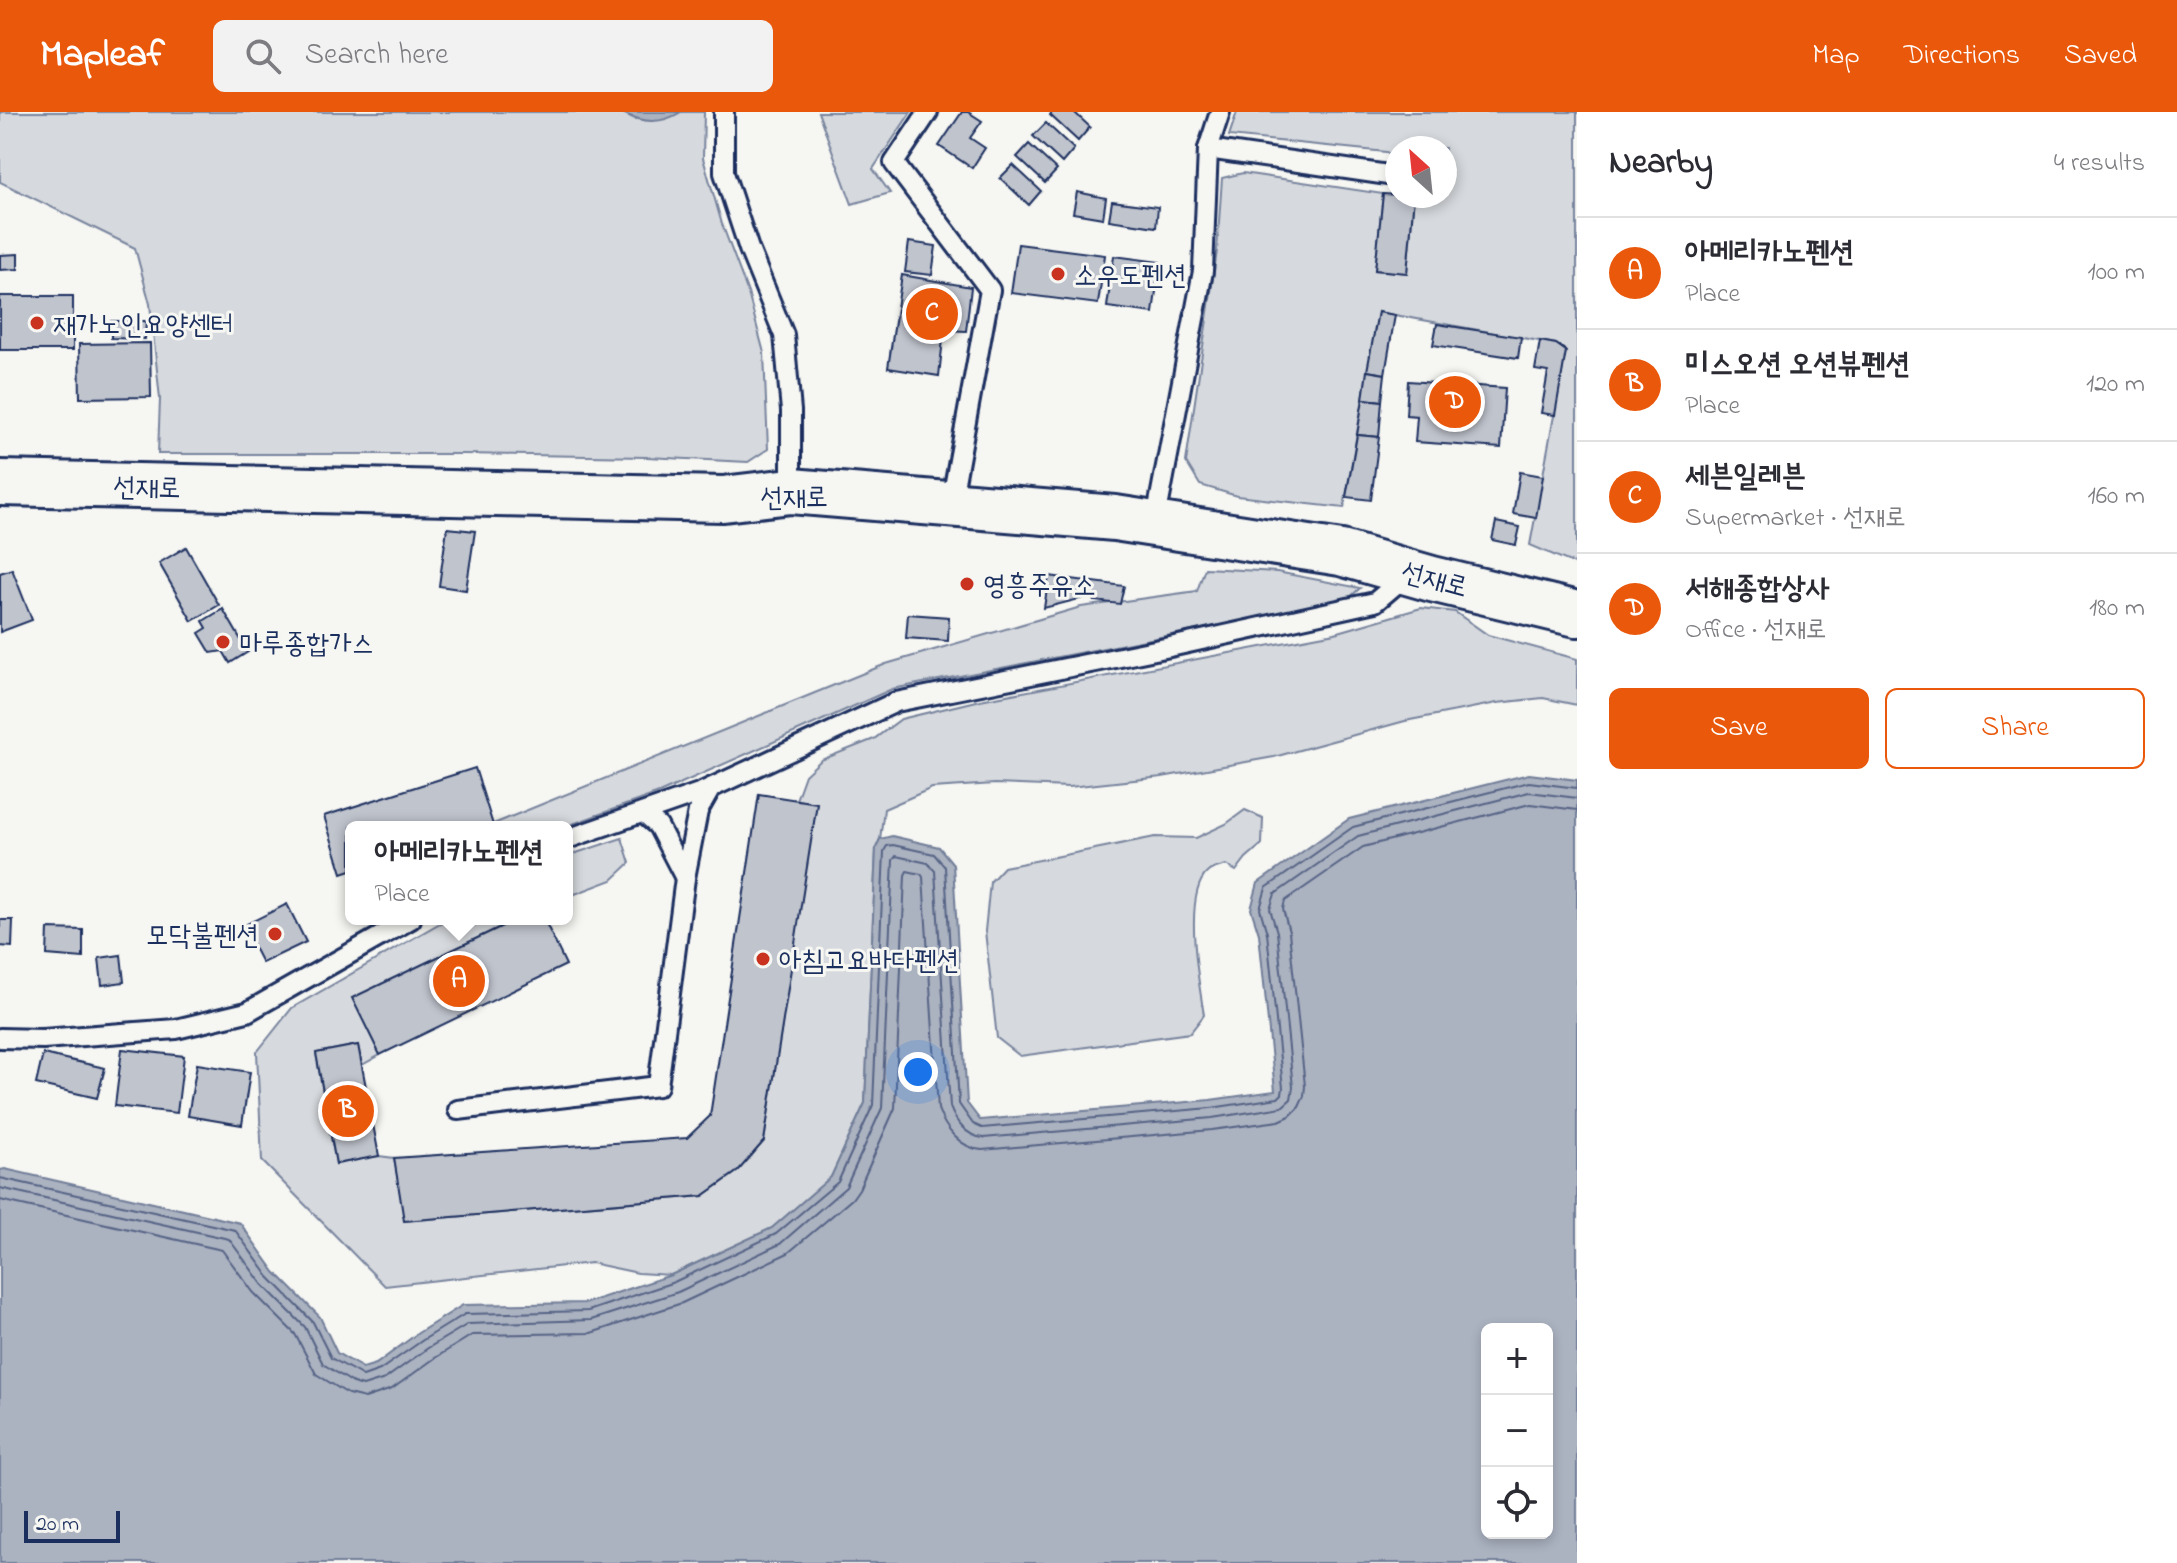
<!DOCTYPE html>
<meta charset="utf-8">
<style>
:root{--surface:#fff;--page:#f2f2f3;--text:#2b2b33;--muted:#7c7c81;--line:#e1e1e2;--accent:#ea580c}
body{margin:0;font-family:"Indie Flower","Poor Story",sans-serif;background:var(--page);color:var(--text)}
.controls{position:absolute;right:24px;bottom:24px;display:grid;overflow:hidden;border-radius:12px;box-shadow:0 4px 12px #0003}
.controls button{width:72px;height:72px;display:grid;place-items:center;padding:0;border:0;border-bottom:2px solid var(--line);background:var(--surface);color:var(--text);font:40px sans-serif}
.compass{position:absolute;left:1385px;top:24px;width:72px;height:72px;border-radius:50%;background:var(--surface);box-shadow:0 4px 12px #0003;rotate:333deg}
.scale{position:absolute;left:24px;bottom:20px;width:96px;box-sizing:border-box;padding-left:8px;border:4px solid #1b2f5e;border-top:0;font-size:22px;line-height:28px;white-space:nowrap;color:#1b2f5e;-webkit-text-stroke:6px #f6f6f2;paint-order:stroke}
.you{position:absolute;left:918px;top:960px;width:28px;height:28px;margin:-20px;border:6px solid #fff;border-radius:50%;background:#1a73e8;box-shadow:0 0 0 12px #1a73e833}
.badge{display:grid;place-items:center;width:52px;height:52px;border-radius:50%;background:var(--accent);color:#fff;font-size:26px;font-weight:700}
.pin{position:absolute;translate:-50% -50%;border:4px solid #fff;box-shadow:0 2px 8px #0006}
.popup{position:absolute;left:345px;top:709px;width:228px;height:104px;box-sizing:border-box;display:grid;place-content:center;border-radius:12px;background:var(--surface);filter:drop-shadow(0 2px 6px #0005);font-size:26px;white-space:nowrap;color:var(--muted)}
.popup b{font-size:30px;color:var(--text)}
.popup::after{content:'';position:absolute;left:50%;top:100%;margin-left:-16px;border:16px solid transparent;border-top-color:var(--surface)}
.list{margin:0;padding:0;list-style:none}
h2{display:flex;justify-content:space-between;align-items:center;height:104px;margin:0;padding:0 32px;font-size:34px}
h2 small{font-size:26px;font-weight:400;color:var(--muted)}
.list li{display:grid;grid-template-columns:52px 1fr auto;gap:24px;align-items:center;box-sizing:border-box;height:112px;padding:0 32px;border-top:2px solid var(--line)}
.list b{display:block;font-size:30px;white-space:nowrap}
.list p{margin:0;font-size:26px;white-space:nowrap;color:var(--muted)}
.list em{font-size:26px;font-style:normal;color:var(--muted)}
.actions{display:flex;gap:16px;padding:24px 32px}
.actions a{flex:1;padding:18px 0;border:2px solid var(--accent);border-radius:12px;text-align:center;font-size:28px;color:var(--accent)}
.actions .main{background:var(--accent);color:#fff}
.icon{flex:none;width:44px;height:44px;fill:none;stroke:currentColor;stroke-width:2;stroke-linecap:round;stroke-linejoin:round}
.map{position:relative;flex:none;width:1577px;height:1451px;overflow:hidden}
header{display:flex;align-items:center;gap:48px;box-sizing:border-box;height:112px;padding:0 40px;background:var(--accent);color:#fff}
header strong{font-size:38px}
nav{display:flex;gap:44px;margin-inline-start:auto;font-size:28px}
.search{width:560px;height:72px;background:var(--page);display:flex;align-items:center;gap:20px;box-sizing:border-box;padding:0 28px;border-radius:12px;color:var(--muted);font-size:30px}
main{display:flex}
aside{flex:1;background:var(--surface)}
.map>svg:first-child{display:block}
.green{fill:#d6d9dd;stroke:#78849e;stroke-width:2}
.water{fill:#abb2c0;stroke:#717e99;stroke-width:2;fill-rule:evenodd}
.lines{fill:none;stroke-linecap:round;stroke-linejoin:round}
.shore{stroke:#556385;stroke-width:2}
.building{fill:#c0c4cd;stroke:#1b2f5e;stroke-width:2}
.lane-casing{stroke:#1b2f5e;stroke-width:24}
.secondary-casing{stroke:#1b2f5e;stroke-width:50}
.lane{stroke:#f6f6f2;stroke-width:18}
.secondary{stroke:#f6f6f2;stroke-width:44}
.poi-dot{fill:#c8321e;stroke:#f6f6f2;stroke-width:3}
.labels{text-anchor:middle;stroke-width:6;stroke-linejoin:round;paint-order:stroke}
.poi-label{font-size:28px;fill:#1b2f5e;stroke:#f6f6f2;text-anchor:start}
.street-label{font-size:28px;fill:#1b2f5e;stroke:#f6f6f2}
</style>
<header>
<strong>Mapleaf</strong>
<div class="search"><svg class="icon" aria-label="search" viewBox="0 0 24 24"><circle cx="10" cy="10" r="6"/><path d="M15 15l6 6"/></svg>Search here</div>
<nav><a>Map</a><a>Directions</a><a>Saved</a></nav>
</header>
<main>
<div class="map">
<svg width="1577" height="1451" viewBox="0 0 1577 1451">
<rect width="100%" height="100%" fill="#f6f6f2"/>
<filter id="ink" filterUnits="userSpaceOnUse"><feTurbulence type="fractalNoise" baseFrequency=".0125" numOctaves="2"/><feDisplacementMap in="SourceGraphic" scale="16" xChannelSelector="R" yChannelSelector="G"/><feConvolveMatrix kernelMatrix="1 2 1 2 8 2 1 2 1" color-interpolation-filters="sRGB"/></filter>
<g filter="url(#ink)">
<g class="green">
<path d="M 0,0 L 621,0 L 635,7 L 681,0 L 704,0 L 703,46 L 722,112 L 748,181 L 764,241 L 768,337 L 748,350 L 647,345 L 463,342 L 158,342 L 160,287 L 150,192 L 135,136 L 0,70 Z"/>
<path d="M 818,0 L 911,0 L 873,57 L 890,81 L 852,92 Z"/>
<path d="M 1237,0 L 1577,0 L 1577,453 L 1530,433 L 1566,239 L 1556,232 L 1378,200 L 1344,396 L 1237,384 L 1200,373 L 1186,350 L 1217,139 L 1222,66 L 1243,61 L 1383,82 L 1375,158 L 1407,161 L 1414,84 L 1445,84 L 1445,36 L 1397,36 L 1397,46 L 1386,40 L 1229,24 Z"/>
<path d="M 1205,456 L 1277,460 L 1360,476 L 1347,488 L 1311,496 L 892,577 L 659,681 L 564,715 L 486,715 L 886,552 L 1081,495 L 1197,479 Z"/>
<path d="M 1421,496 L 1455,500 L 1488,523 L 1577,547 L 1577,593 L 1543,586 L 1497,591 L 1405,609 L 1274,645 L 1162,665 L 1069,675 L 995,672 L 932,676 L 884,697 L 880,727 L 876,736 L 865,991 L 831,1065 L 772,1116 L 671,1163 L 638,1161 L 591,1151 L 385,1174 L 262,1049 L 257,940 L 292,896 L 447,807 L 517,807 L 353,886 L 380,943 L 362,953 L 358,933 L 316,941 L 336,1052 L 379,1044 L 394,1046 L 405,1109 L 703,1084 L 738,1059 L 764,1029 L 816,691 L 796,688 L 805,663 L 821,648 L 874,627 L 901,607 L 980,588 L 1335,521 Z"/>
<path d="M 1245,698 L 1263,706 L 1262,732 L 1246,746 L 1236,759 L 1226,753 C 1221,755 1212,756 1208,760 C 1182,781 1199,872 1204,903 L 1190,921 L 1020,944 L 997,926 L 985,819 L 990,770 L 1004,755 L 1155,725 L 1196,726 L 1226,712 Z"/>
<path d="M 622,726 L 630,751 L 612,768 L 567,785 L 567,744 Z"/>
</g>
<g class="water">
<path d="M 621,0 L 681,0 C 660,13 643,11 621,0 Z"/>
<path d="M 1529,662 L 1577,668 L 1577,1451 L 0,1451 L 0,1058 L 5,1057 L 240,1111 L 275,1160 L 320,1205 L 337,1241 L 363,1256 L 376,1252 L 418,1221 L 463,1193 L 586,1191 L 671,1163 L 772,1116 L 831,1065 L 865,991 L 876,736 L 880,727 L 892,724 L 939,735 L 953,752 L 967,991 L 980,1008 L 1210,988 L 1275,979 L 1259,822 L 1251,797 L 1258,771 L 1349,707 ZM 1487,1217 L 1547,1217 L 1547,1421 L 1487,1421 Z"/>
</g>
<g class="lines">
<g class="shore">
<path d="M 0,1066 L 235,1118 L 269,1165 L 313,1210 L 331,1246 L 363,1264 L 380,1258 L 423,1228 L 465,1202 L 588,1199 L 674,1170 L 776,1122 L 838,1070 L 873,993 L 884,739 L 887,734 L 893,733 L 934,742 L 945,755 L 959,992 L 973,1012 L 982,1016 L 1211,996 L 1278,986 L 1282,982 L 1283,976 L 1267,821 L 1260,797 L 1266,776 L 1353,715 L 1529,670 L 1577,676"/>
<path d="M 0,1076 L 229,1127 L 262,1172 L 305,1215 L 323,1252 L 353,1271 L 363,1274 L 385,1267 L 428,1236 L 468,1212 L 591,1208 L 678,1180 L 780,1132 L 846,1075 L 882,996 L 893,748 L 896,744 L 928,751 L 935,759 L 950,995 C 955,1009 966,1024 983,1026 L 1212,1006 L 1282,995 L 1291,987 L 1293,975 L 1277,820 L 1270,797 L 1275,782 L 1358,724 L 1529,680 L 1577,686"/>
<path d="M 0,1088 L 222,1138 L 253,1180 L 295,1222 L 316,1262 L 348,1282 L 365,1286 L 392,1277 L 435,1246 L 472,1223 L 591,1221 L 682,1191 L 788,1141 L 852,1087 L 859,1077 L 895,996 L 905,763 L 907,759 L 921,762 L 923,765 L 938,997 C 945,1017 960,1036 982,1038 L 1212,1018 L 1279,1009 L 1290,1004 L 1299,995 L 1304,984 L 1305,974 L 1289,820 L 1283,797 L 1285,789 L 1363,735 L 1530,692 L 1577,698"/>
</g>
</g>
<g class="building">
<path d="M 962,0 L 968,0 L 982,9 L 970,26 L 985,36 L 972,56 L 939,34 Z"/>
<path d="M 1052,0 L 1074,0 L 1090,15 L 1078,29 L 1050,3 Z"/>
<path d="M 1046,11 L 1074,37 L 1062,51 L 1033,24 Z"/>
<path d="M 1029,32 L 1057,58 L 1045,71 L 1017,45 Z"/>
<path d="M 1013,53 L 1041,79 L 1029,93 L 1000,66 Z"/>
<path d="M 1077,80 L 1106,86 L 1103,106 L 1073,101 Z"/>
<path d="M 1383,82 L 1414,84 L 1407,161 L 1375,158 Z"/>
<path d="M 1112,89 L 1158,95 L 1156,115 L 1109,108 Z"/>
<path d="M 909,130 L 936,134 L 932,163 L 905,160 Z"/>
<path d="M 1018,132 L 1105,143 L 1098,192 L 1011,181 Z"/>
<path d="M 18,142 L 18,157 L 0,158 L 0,143 Z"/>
<path d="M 1114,144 L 1160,150 L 1153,201 L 1107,195 Z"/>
<path d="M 902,163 L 971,175 L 966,219 L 944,218 L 939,264 L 888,256 Z"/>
<rect x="0" y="184" width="73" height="54"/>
<path d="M 1378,200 L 1395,203 L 1385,262 L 1367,259 Z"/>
<path d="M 111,209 L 146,209 L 145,227 L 111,226 Z"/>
<path d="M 1437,212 L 1521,225 L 1518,246 L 1433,233 Z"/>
<path d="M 1540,229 L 1556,232 L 1566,239 L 1555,303 L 1541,301 L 1548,260 L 1535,258 Z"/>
<path d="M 150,231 L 151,285 L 80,286 L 79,232 Z"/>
<path d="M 1367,259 L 1385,262 L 1382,289 L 1363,287 Z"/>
<path d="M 1408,269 L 1505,276 L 1501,336 L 1415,330 L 1417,304 L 1406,303 Z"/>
<path d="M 1363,287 L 1382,289 L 1379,325 L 1357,323 Z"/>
<path d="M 1357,323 L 1379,325 L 1371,388 L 1346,385 Z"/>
<path d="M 1520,360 L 1543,364 L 1536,406 L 1513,402 Z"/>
<path d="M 1496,410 L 1520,415 L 1516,433 L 1492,428 Z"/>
<path d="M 447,416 L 475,419 L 466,478 L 439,474 Z"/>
<path d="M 186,435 L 219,493 L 192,509 L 159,451 Z"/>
<path d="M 12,457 L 32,508 L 0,520 L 0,461 Z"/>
<path d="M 1049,464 L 1124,474 L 1120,492 L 1094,489 L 1095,483 L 1044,496 Z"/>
<path d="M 223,497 L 248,540 L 230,551 L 223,539 L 211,541 L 199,521 L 207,516 L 203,509 Z"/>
<path d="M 908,502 L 949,505 L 948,529 L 906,526 Z"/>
<path d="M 475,656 L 493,713 L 486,715 L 351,715 L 351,758 L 342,761 L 324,704 Z"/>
<path d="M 759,682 L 817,691 L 764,1029 L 738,1059 L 703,1084 L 404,1109 L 394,1046 L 687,1026 L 710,1004 Z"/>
<path d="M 287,792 L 306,830 L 262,851 L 243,814 Z"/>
<path d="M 517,807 L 544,807 L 566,853 L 380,943 L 352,886 Z"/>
<path d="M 0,808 L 13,808 L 12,835 L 0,834 Z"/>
<path d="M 48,817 L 83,818 L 83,846 L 47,843 Z"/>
<path d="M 121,843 L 124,870 L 102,873 L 99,846 Z"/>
<path d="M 358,933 L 379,1044 L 336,1052 L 316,941 Z"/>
<path d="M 122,937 L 184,944 L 177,1001 L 115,994 Z"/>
<path d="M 43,942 L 105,956 L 97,986 L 36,972 Z"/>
<path d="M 197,952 L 250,960 L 242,1013 L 188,1004 Z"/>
</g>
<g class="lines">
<g class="lane-casing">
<g id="lane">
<path d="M 724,0 L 724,61 L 749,137 L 784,223 L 791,299 L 791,379"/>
<path d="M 928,0 L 894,51 L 990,178 L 951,392"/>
<path d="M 1208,37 L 1388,63"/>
<path d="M 1155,412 L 1203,159 L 1208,37 L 1220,0"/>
<path d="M 643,701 L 658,714 L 685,766"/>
<path d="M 567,727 L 702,680 L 896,590 L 1170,535 L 1375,490 L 1408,462"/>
<path d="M 0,926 L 43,927 L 176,917 L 247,900 L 411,807"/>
<path d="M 458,998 L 658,974 L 685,766 L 698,699 L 711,676"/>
</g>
</g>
<g class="secondary-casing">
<path id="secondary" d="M 0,371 L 723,387 L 791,379 L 1115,406 L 1341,441 L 1432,467 L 1577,502"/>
</g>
<use href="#lane" class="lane"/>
<use href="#secondary" class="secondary"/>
</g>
</g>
<g class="poi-dot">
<circle cx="1058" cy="162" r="8"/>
<circle cx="37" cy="211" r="8"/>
<circle cx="967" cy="472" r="8"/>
<circle cx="223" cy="530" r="8"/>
<circle cx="275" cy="822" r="8"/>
<circle cx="763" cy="847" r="8"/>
</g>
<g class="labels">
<g class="poi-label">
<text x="1074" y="172">소우도펜션</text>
<text x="53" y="221">재가노인요양센터</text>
<text x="983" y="482">영흥주유소</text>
<text x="239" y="540">마루종합가스</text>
<text x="259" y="832" text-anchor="end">모닥불펜션</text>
<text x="779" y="857">아침고요바다펜션</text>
</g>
<g class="street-label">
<text transform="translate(147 374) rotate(1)" y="10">선재로</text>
<text transform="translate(794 384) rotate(-1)" y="10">선재로</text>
<text transform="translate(1435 466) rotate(15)" y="10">선재로</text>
</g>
</g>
</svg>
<div class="controls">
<button>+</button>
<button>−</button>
<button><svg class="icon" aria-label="locate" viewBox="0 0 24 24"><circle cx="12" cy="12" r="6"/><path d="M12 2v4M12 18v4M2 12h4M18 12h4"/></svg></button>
</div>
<svg class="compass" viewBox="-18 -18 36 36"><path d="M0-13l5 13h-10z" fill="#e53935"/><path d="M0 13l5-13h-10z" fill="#7c7c81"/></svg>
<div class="scale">20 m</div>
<div class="you"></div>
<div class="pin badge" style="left:459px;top:869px">A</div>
<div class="popup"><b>아메리카노펜션</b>Place</div>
<div class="pin badge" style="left:348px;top:999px">B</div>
<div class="pin badge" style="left:932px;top:202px">C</div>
<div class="pin badge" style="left:1455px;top:290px">D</div>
</div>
<aside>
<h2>Nearby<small>4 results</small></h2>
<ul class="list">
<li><span class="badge">A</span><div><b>아메리카노펜션</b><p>Place</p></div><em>100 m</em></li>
<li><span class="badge">B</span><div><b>미스오션 오션뷰펜션</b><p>Place</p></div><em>120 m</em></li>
<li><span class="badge">C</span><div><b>세븐일레븐</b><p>Supermarket · 선재로</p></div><em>160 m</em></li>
<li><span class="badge">D</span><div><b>서해종합상사</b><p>Office · 선재로</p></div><em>180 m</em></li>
</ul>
<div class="actions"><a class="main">Save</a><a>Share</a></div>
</aside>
</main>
